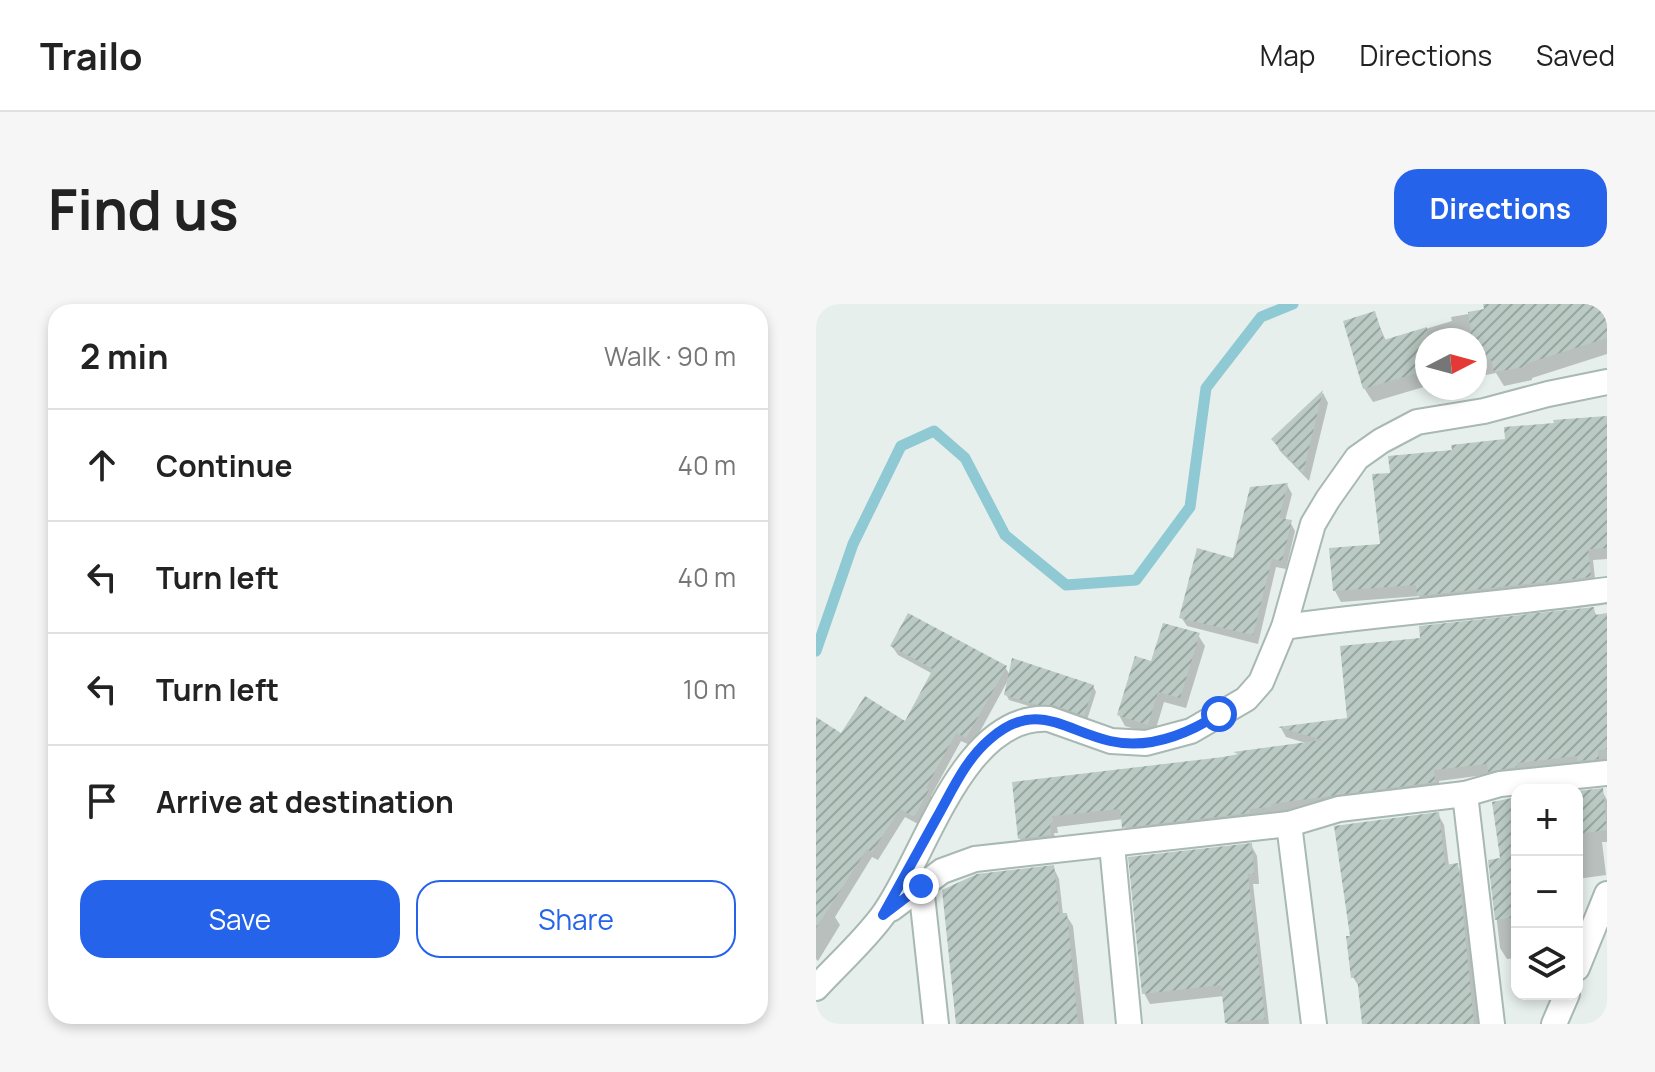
<!DOCTYPE html>
<meta charset="utf-8">
<style>
:root{--surface:#fff;--page:#f6f6f6;--text:#222;--muted:#767676;--line:#e0e0e0;--accent:#2563eb}
body{margin:0;font-family:Manrope,sans-serif;background:var(--page);color:var(--text)}
.controls{position:absolute;right:24px;bottom:24px;display:grid;overflow:hidden;border-radius:16px;box-shadow:0 4px 12px #0003}
.controls button{width:72px;height:72px;display:grid;place-items:center;padding:0;border:0;border-bottom:2px solid var(--line);background:var(--surface);color:var(--text);font:40px sans-serif}
.compass{position:absolute;left:599px;top:24px;width:72px;height:72px;border-radius:50%;background:var(--surface);box-shadow:0 4px 12px #0003;rotate:84deg}
.stop{position:absolute;width:24px;height:24px;margin:-18px;border:6px solid #2563eb;border-radius:50%;background:#fff}
.stop.end{background:#2563eb;border-color:#fff;box-shadow:0 2px 8px #0008}
.list{margin:0;padding:0;list-style:none}
h2{display:flex;justify-content:space-between;align-items:center;height:104px;margin:0;padding:0 32px;font-size:34px}
h2 small{font-size:26px;font-weight:400;color:var(--muted)}
.list li{display:grid;grid-template-columns:52px 1fr auto;gap:24px;align-items:center;box-sizing:border-box;height:112px;padding:0 32px;border-top:2px solid var(--line)}
.list b{display:block;font-size:30px;white-space:nowrap}
.list em{font-size:26px;font-style:normal;color:var(--muted)}
.actions{display:flex;gap:16px;padding:24px 32px}
.actions a{flex:1;padding:18px 0;border:2px solid var(--accent);border-radius:24px;text-align:center;font-size:28px;color:var(--accent)}
.actions .main{background:var(--accent);color:#fff}
.icon{flex:none;width:44px;height:44px;fill:none;stroke:currentColor;stroke-width:2;stroke-linecap:round;stroke-linejoin:round}
.map{position:relative;flex:none;width:791px;height:720px;overflow:hidden;border-radius:24px}
header{display:flex;align-items:center;gap:48px;box-sizing:border-box;height:112px;padding:0 40px;background:var(--surface);border-bottom:2px solid var(--line)}
header strong{font-size:38px}
nav{display:flex;gap:44px;margin-inline-start:auto;font-size:28px}
.intro{display:flex;align-items:center;justify-content:space-between;box-sizing:border-box;height:192px;padding:0 48px}
h1{margin:0;font-size:56px}
.button{padding:20px 36px;border-radius:24px;background:var(--accent);color:#fff;font-size:28px;font-weight:700}
main{display:flex;gap:48px;padding:0 48px}
aside{flex:1;background:var(--surface);border-radius:24px;box-shadow:0 4px 12px #0003}
.map>svg:first-child{display:block}
.shadow{fill:#0003}
.lines{fill:none;stroke-linecap:round;stroke-linejoin:round}
.stream{stroke:#8ec9d4;stroke-width:11}
.building{fill:url(#building-hatch)}
.street-casing{stroke:#a8b8b2;stroke-width:28}
.street{stroke:#fff;stroke-width:24}
.route{stroke:#2563eb;stroke-width:10}
</style>
<header>
<strong>Trailo</strong>
<nav><a>Map</a><a>Directions</a><a>Saved</a></nav>
</header>
<div class="intro"><h1>Find us</h1><a class="button">Directions</a></div>
<main>
<aside>
<h2>2 min<small>Walk · 90 m</small></h2>
<ul class="list">
<li><svg class="icon" aria-label="ahead" viewBox="0 0 24 24"><path d="M12 20V5M6 11l6-6 6 6"/></svg><div><b>Continue</b></div><em>40 m</em></li>
<li><svg class="icon" aria-label="left" viewBox="0 0 24 24"><path d="M17 20v-9H6M10 6l-5 5 5 5"/></svg><div><b>Turn left</b></div><em>40 m</em></li>
<li><svg class="icon" aria-label="left" viewBox="0 0 24 24"><path d="M17 20v-9H6M10 6l-5 5 5 5"/></svg><div><b>Turn left</b></div><em>10 m</em></li>
<li><svg class="icon" aria-label="arrive" viewBox="0 0 24 24"><path d="M6 21V4h12l-3 4 3 4H6"/></svg><div><b>Arrive at destination</b></div></li>
</ul>
<div class="actions"><a class="main">Save</a><a>Share</a></div>
</aside>
<div class="map">
<svg width="791" height="720" viewBox="0 0 791 720">
<defs>
<pattern id="building-hatch" width="6" height="6" patternUnits="userSpaceOnUse" patternTransform="scale(2)"><rect width="6" height="6" fill="#bbcac4"/><path d="M-1 1l2-2M0 6l6-6M5 7l2-2" fill="none" stroke="#98a6a0"/></pattern>
</defs>
<rect width="100%" height="100%" fill="#e6efeb"/>
<g class="shadow">
<path d="M 669,0 L 791,0 L 791,50 L 716,74 L 716,76 L 688,82 L 680,69 L 670,71 L 667,65 L 659,68 L 659,36 L 611,36 L 611,82 L 557,98 L 548,84 L 558,9 L 570,37 L 636,17 L 635,13 L 670,7 Z"/>
<path d="M 507,89 L 512,99 L 493,177 L 464,147 L 458,136 Z"/>
<path d="M 791,114 L 791,255 L 777,256 L 780,284 L 609,303 L 603,292 L 525,298 L 519,287 L 566,242 L 576,170 L 638,148 Z"/>
<path d="M 471,181 L 476,190 L 469,217 L 474,218 L 479,227 L 470,265 L 460,263 L 442,340 L 371,322 L 365,313 L 418,256 Z"/>
<path d="M 777,305 L 781,312 L 791,311 L 791,456 L 787,457 L 788,465 L 676,470 L 623,477 L 624,489 L 314,534 L 307,515 L 241,523 L 242,529 L 238,529 L 240,542 L 210,545 L 204,535 L 198,480 L 422,452 L 420,450 L 493,440 L 470,433 L 465,424 L 533,416 L 607,335 Z"/>
<path d="M 382,331 L 389,342 L 370,404 L 348,398 L 338,431 L 309,422 L 303,411 L 336,360 Z"/>
<path d="M 76,342 L 189,363 L 194,371 L 277,382 L 280,388 L 271,416 L 241,405 L 226,406 L 193,396 L 190,390 L 191,378 L 156,442 L 145,437 L 115,492 L 117,496 L 104,521 L 89,513 L 62,556 L 56,553 L 19,613 L 24,621 L 2,657 L 0,655 L 0,416 L 26,432 L 90,419 L 117,370 L 82,351 Z"/>
<path d="M 786,487 L 791,496 L 791,538 L 786,538 L 790,571 L 761,575 L 761,490 Z"/>
<path d="M 701,497 L 701,654 L 691,655 L 684,644 L 674,557 L 685,556 Z"/>
<path d="M 622,510 L 628,521 L 633,562 L 641,561 L 647,573 L 664,720 L 548,720 L 544,684 L 537,673 Z"/>
<path d="M 435,541 L 441,552 L 443,580 L 437,580 L 453,720 L 411,720 L 408,692 L 334,700 L 328,689 Z"/>
<path d="M 237,563 L 243,575 L 247,611 L 250,611 L 257,622 L 268,720 L 141,720 Z"/>
</g>
<g class="lines">
<path class="stream" d="M 0,347 L 37,240 L 85,142 L 118,127 L 149,154 L 189,231 L 250,281 L 320,276 L 374,203 L 390,84 L 445,13 L 477,0"/>
</g>
<g class="building">
<path d="M 667,0 L 791,0 L 791,34 L 709,60 L 709,63 L 678,68 L 675,55 L 660,57 L 659,36 L 656,36 L 652,8 L 668,5 Z"/>
<path d="M 559,7 L 568,36 L 611,23 L 611,66 L 547,85 L 527,17 Z"/>
<path d="M 507,86 L 487,169 L 455,135 Z"/>
<path d="M 791,112 L 791,244 L 772,245 L 775,273 L 601,292 L 600,281 L 517,287 L 513,244 L 564,240 L 556,170 L 574,169 L 572,152 L 636,146 L 635,141 L 689,135 L 688,123 L 738,119 L 737,116 Z"/>
<path d="M 472,179 L 463,214 L 476,216 L 466,257 L 456,255 L 437,331 L 363,314 L 381,244 L 417,254 L 434,183 Z"/>
<path d="M 778,303 L 779,311 L 791,309 L 791,445 L 782,446 L 783,455 L 761,457 L 761,452 L 701,459 L 701,463 L 672,468 L 671,460 L 618,466 L 619,478 L 455,500 L 455,503 L 433,505 L 434,509 L 306,524 L 304,505 L 236,512 L 237,518 L 234,519 L 235,531 L 202,535 L 196,478 L 407,453 L 423,450 L 417,448 L 507,436 L 462,423 L 531,414 L 524,342 L 604,334 L 603,322 Z"/>
<path d="M 92,309 L 191,362 L 150,434 L 140,429 L 110,484 L 113,486 L 98,513 L 84,505 L 56,548 L 51,545 L 0,624 L 0,413 L 25,429 L 49,392 L 89,417 L 117,365 L 74,342 Z"/>
<path d="M 347,319 L 384,329 L 364,394 L 342,388 L 332,421 L 301,411 L 319,352 L 335,357 Z"/>
<path d="M 196,354 L 278,381 L 268,412 L 238,401 L 222,401 L 188,391 Z"/>
<path d="M 787,484 L 791,526 L 761,530 L 761,487 Z"/>
<path d="M 701,493 L 701,613 L 679,616 L 672,556 L 684,554 L 676,498 Z"/>
<path d="M 623,508 L 629,561 L 642,559 L 658,720 L 546,720 L 541,673 L 535,674 L 530,632 L 534,632 L 518,522 Z"/>
<path d="M 436,539 L 438,570 L 432,570 L 449,715 L 409,719 L 405,681 L 326,690 L 312,553 Z"/>
<path d="M 238,561 L 243,609 L 251,609 L 262,720 L 140,720 L 126,586 L 161,570 Z"/>
</g>
<g class="lines">
<g class="street-casing">
<g id="street">
<path d="M 468,323 C 575,308 683,301 791,286"/>
<path d="M 649,490 L 676,720"/>
<path d="M 473,520 L 498,720"/>
<path d="M 296,541 L 313,720"/>
<path d="M 105,582 L 120,720"/>
<path d="M 75,605 L 126,567 L 159,555 L 473,520 L 523,505 L 649,490 L 684,480 L 791,469"/>
<path d="M 761,664 L 791,590"/>
<path d="M 0,684 C 22,660 48,637 67,611 C 109,554 146,409 233,415 L 295,437 L 330,439 L 375,427 L 430,395 L 445,378 L 468,323 L 497,220 L 512,195 L 541,154 L 565,137 L 601,118 L 668,107 L 732,90 L 791,78"/>
<path d="M 738,720 L 751,690"/>
</g>
</g>
<use href="#street" class="street"/>
</g>
<g class="lines">
<path class="route" d="M 105,582 L 67,611 C 85,579 102,547 120,515 C 136,487 149,456 174,435 C 220,395 247,426 294,437 C 333,446 370,431 403,410"/>
</g>
</svg>
<div class="controls">
<button>+</button>
<button>−</button>
<button><svg class="icon" aria-label="layers" viewBox="0 0 24 24"><path d="M12 4l9 5-9 5-9-5zM3 14l9 5 9-5"/></svg></button>
</div>
<svg class="compass" viewBox="-18 -18 36 36"><path d="M0-13l5 13h-10z" fill="#e53935"/><path d="M0 13l5-13h-10z" fill="#767676"/></svg>
<div class="stop" style="left:403px;top:410px"></div>
<div class="stop end" style="left:105px;top:582px"></div>
</div>
</main>
